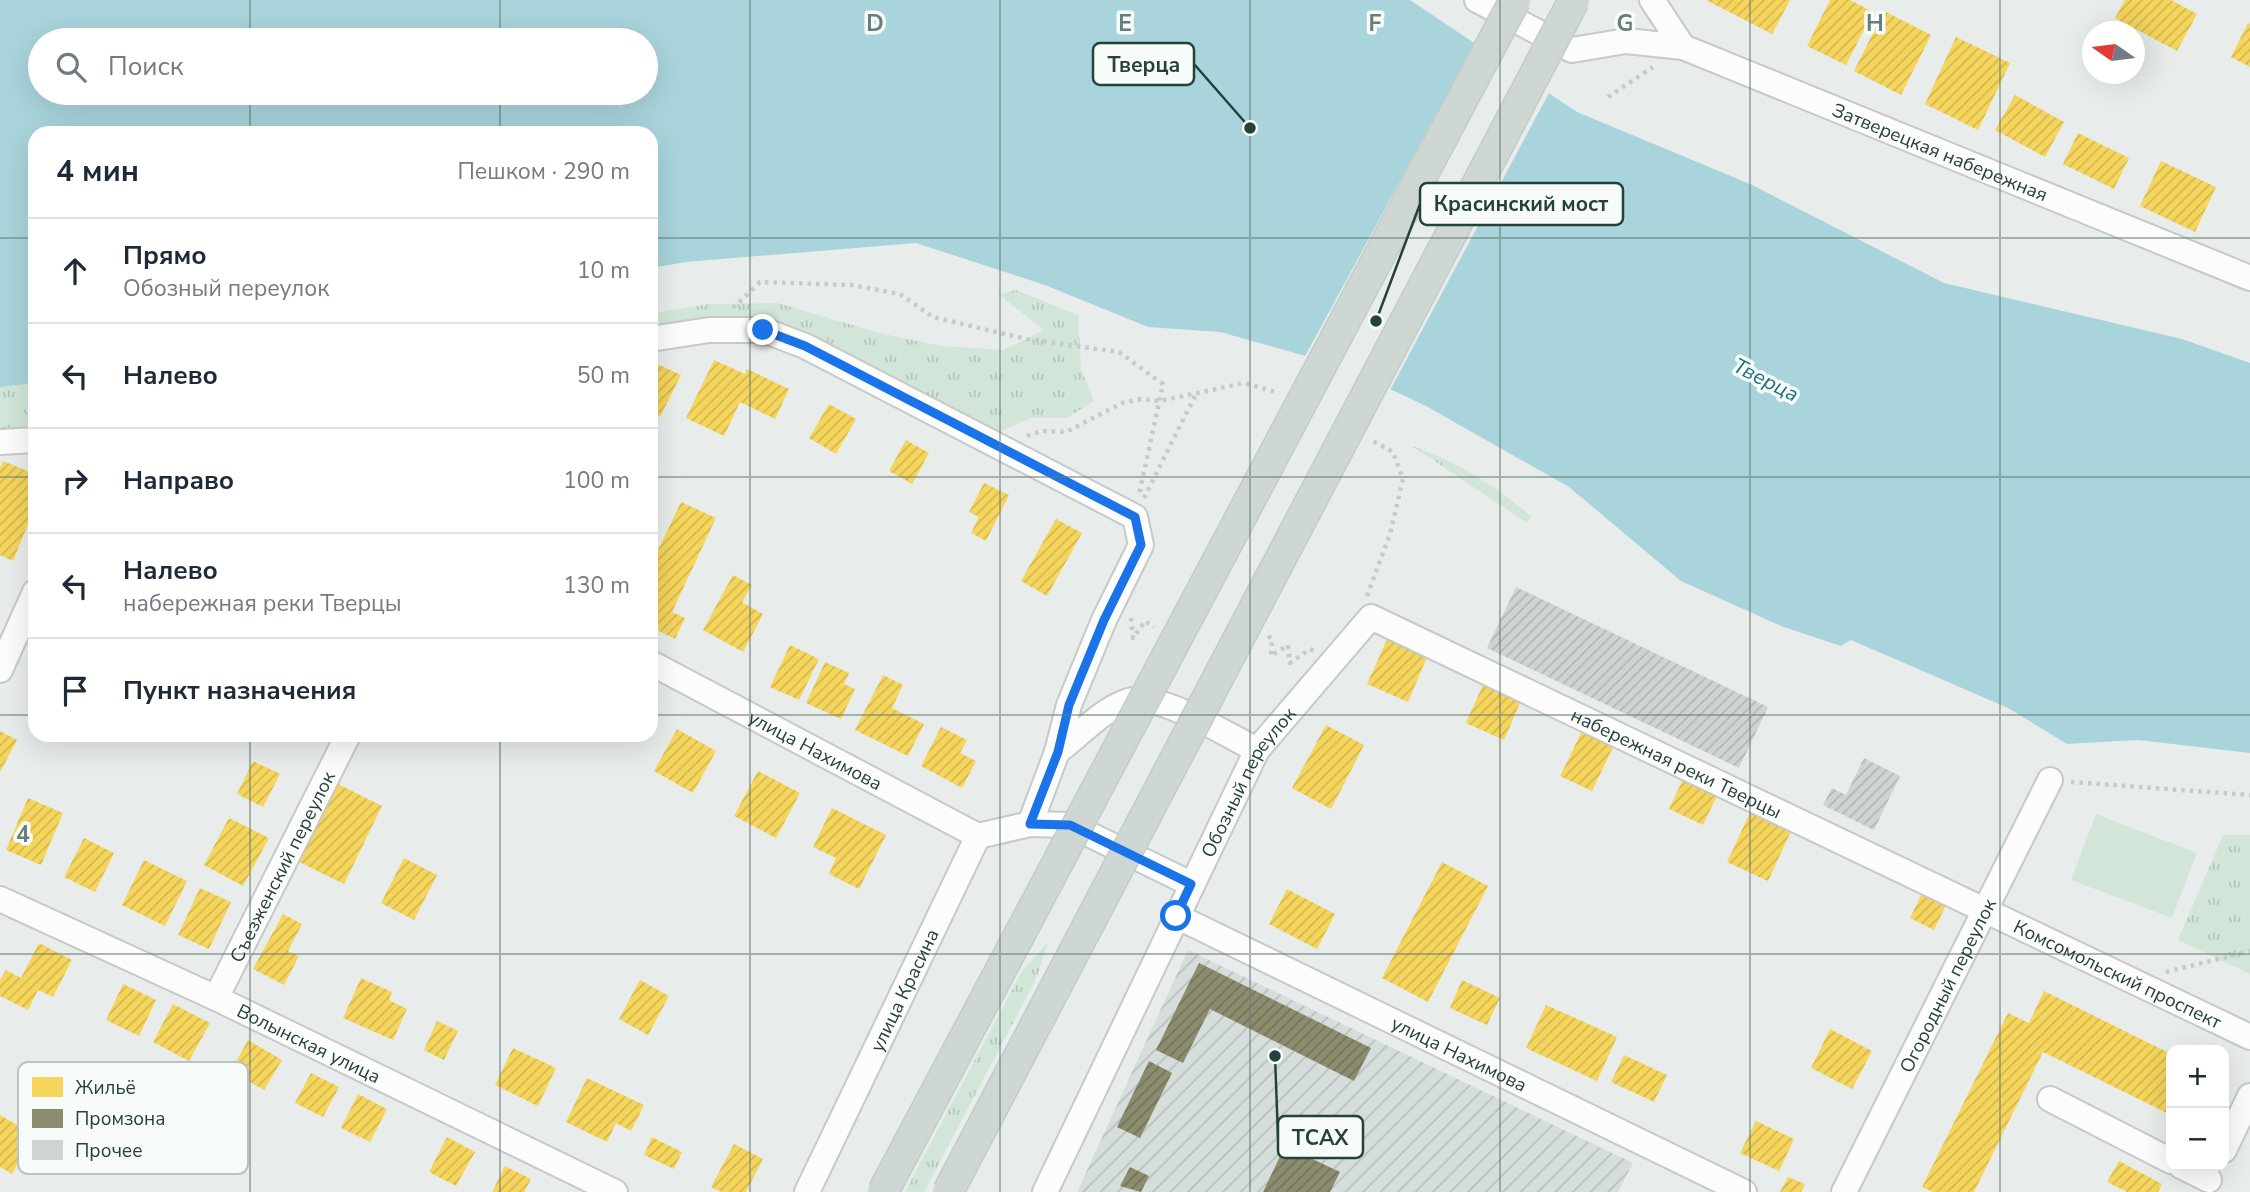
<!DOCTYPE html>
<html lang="ru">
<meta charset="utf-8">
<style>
:root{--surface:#fff;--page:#f2f2f3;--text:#1f2937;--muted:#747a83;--line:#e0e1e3}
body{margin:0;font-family:"Nunito Sans",sans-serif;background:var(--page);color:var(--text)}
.controls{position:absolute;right:21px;bottom:21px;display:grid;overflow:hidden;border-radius:14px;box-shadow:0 7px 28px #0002}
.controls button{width:63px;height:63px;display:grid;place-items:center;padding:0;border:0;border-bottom:2px solid var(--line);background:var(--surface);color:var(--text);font:35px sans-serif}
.compass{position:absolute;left:2082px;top:21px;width:63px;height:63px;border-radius:50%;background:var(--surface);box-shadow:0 7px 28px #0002;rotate:284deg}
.stop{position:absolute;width:21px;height:21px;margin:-16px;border:5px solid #1a73e8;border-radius:50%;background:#fff}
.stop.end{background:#1a73e8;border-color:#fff;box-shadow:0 2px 7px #0008}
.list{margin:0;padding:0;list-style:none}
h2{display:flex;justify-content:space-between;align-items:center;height:91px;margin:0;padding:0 28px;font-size:30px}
h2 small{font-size:23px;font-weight:400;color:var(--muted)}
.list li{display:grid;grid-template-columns:46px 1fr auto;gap:21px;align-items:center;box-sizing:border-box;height:105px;padding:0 28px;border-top:2px solid var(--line)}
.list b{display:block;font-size:26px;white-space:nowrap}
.list p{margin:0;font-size:23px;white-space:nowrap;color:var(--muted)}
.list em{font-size:23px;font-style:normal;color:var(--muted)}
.icon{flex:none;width:38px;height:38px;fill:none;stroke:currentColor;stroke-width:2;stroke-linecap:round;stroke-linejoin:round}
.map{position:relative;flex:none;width:2250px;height:1192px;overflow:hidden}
.search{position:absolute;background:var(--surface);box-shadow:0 7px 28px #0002;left:28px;top:28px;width:630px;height:77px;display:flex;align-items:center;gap:18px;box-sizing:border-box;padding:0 24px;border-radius:38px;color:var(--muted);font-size:26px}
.panel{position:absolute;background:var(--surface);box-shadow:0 7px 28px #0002;left:28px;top:126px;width:630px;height:616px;border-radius:21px}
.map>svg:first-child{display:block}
.industrial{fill:url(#industrial-furrows)}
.grass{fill:url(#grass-tufts)}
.green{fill:#d1e6d8}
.water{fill:#a9d4db;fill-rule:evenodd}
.pier{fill:#e8edeb}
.homes{fill:url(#homes-hatch)}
.industry{fill:url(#industry-hatch)}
.building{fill:url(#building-hatch)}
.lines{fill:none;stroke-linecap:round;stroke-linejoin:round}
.minor-casing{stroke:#c5cac8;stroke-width:28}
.path{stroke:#c3ccca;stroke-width:4.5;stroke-dasharray:3.5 5;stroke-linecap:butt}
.minor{stroke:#fcfcfc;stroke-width:24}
.major-bridge-casing{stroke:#c3ccc9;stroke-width:33;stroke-linecap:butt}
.major-bridge{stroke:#cfd7d5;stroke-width:30}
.route{stroke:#1a73e8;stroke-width:9}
.grid{fill:none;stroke:#697e78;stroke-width:2;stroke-opacity:0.55}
.labels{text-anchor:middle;stroke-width:7;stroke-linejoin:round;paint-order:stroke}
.street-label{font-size:19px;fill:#24423a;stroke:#f7fbf9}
.water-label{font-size:21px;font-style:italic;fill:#1c6f80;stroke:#f7fbf9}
.key{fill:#f7fbf9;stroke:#b8c4c0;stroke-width:2}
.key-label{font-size:19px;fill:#24423a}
.grid-label{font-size:23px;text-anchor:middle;font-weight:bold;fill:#697e78;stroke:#f7fbf9;stroke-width:7;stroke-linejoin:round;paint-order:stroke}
.leader{fill:none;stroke:#24423a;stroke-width:2.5}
.callout-dot{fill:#24423a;stroke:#f7fbf9;stroke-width:2.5}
.callout{fill:#f7fbf9;stroke:#24423a;stroke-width:2.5}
.callout-label{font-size:21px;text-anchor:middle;font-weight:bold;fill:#24423a}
</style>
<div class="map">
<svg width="2250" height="1192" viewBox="0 0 2250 1192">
<defs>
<pattern id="industrial-furrows" width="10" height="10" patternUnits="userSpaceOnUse" patternTransform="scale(1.75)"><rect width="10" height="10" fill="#d6dedb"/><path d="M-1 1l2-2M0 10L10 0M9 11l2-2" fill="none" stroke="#b8c0bd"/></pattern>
<pattern id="grass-tufts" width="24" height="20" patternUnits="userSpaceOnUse" patternTransform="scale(1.75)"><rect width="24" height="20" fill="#d1e6d8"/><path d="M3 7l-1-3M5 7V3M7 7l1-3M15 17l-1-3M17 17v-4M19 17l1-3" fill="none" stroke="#b3c6ba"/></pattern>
<pattern id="homes-hatch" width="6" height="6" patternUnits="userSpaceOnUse" patternTransform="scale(1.75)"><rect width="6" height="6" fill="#f6d55c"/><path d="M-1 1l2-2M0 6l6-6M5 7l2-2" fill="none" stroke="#d3b851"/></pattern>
<pattern id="industry-hatch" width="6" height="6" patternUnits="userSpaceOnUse" patternTransform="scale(1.75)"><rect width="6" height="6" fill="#8c8c6e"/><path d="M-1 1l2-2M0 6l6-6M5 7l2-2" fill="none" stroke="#72745b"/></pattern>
<pattern id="building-hatch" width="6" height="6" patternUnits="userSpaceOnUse" patternTransform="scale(1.75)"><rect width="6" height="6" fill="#cfd4d2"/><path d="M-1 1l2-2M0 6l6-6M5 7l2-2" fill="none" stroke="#b2b7b5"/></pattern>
</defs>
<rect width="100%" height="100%" fill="#e8edeb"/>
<path class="industrial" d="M 1188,950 L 1633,1163 L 1618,1192 L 1077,1192 Z"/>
<g class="grass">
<path d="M 1016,290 L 1078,315 L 1081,369 L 1094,401 L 1067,418 L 1031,418 L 992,435 L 875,369 L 767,317 L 727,317 L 661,325 L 655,313 L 709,304 L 778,303 L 879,333 L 942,346 L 1003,350 L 1044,330 L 998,294 Z"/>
<path d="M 35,383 L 35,431 L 0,434 L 0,387 Z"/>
<path d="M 1412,446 C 1464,465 1488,482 1531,516 L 1527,523 Z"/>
<path d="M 2223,835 L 2250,835 L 2250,974 L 2178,940 Z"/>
<path d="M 1048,942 L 1036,979 L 924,1192 L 905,1192 L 1022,971 Z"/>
</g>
<path class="green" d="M 2096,814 L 2197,853 L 2172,918 L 2071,880 Z"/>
<path class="water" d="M 0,0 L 1410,0 L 1577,112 L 1750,184 L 1944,283 L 2182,339 L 2250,363 L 2250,753 L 2138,740 L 2067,744 L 2008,708 L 1851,640 L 1841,646 L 1781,626 L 1681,581 L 1569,487 L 1426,406 L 1341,366 L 1220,332 L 1148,327 L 1045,285 L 916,243 L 686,262 L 651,268 L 651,133 L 35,133 L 35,383 L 0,387 ZM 40,40 L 646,40 L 646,93 L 40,93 Z"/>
<path class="pier" d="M 1476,41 L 1550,91 L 1388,394 L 1340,370 L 1303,360 Z"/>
<g class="homes">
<path d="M 1706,0 L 1790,0 L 1772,34 Z"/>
<path d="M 1830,0 L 1850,0 L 1873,12 L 1846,65 L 1807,46 Z"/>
<path d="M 2125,0 L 2171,0 L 2197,14 L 2177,51 L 2115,18 Z"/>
<path d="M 1884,11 L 1931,35 L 1901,95 L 1854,71 Z"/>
<path d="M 2248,23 L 2250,24 L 2250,67 L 2231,57 Z"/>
<path d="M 1956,37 L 2010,63 L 1978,130 L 1925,104 Z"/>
<path d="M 2015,95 L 2064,122 L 2045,157 L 1995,130 Z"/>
<path d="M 2078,133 L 2129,158 L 2114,189 L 2063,164 Z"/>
<path d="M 2161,161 L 2216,187 L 2195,232 L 2140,206 Z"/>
<path d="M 714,360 L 745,374 L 747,369 L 789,389 L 775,419 L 740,402 L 724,436 L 686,418 Z"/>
<path d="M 651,361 L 681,375 L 660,417 L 651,412 Z"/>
<path d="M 829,404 L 856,419 L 836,454 L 809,438 Z"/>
<path d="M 906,440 L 929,453 L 912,484 L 889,471 Z"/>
<path d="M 3,461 L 35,474 L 35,507 L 13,561 L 0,555 L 0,468 Z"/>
<path d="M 984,483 L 1009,495 L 986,541 L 971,533 L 979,517 L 969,512 Z"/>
<path d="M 681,502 L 716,518 L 672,612 L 685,618 L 675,639 L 651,627 L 651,565 Z"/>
<path d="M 1056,519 L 1082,533 L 1047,596 L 1021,581 Z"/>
<path d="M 733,575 L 752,585 L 742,602 L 763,614 L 743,652 L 703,630 Z"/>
<path d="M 1388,637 L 1428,655 L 1408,702 L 1367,684 Z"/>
<path d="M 790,645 L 819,659 L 799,700 L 770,687 Z"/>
<path d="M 825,662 L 849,673 L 844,684 L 855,689 L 841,719 L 806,703 Z"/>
<path d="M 883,675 L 903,685 L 892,708 L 924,724 L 908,756 L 855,730 Z"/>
<path d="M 1485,680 L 1523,696 L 1504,740 L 1466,723 Z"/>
<path d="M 1326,725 L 1364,745 L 1331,809 L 1292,788 Z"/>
<path d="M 1585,725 L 1616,741 L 1592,791 L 1560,776 Z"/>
<path d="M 941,727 L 967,740 L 960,753 L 976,761 L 962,788 L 921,766 Z"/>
<path d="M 677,729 L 716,751 L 693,793 L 654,771 Z"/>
<path d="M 0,731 L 17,740 L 0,772 Z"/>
<path d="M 253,761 L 280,774 L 263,807 L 237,794 Z"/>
<path d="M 758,771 L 800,793 L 776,838 L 734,816 Z"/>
<path d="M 1686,773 L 1720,790 L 1703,825 L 1669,809 Z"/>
<path d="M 338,784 L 382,806 L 344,884 L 299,862 Z"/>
<path d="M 28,798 L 63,813 L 41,865 L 6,850 Z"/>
<path d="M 1753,806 L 1794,825 L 1768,881 L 1727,862 Z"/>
<path d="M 832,808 L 886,835 L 859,889 L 829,874 L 836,858 L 813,847 Z"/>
<path d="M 229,818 L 269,838 L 243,886 L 204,865 Z"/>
<path d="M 84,838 L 114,853 L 95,892 L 64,877 Z"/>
<path d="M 404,858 L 437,875 L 414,920 L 381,903 Z"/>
<path d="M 144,860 L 187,881 L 165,926 L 122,905 Z"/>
<path d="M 1442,862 L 1488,886 L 1428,1002 L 1382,978 Z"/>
<path d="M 200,888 L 231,902 L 209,949 L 178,935 Z"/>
<path d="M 1287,889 L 1335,914 L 1317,949 L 1269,924 Z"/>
<path d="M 1924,889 L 1948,901 L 1934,930 L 1910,918 Z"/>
<path d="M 283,914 L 302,924 L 288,951 L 299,956 L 284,985 L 253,969 Z"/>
<path d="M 39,943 L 72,960 L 53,997 L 38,990 L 28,1010 L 0,996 L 0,980 L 6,970 L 21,978 Z"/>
<path d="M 361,978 L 392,992 L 389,1000 L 407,1009 L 393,1040 L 343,1018 Z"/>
<path d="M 640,980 L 669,996 L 648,1035 L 619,1019 Z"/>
<path d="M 1462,980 L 1500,998 L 1487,1025 L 1450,1008 Z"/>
<path d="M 123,984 L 156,1000 L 139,1036 L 106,1020 Z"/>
<path d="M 2044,991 L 2171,1054 L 2171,1115 L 2043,1052 L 1974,1192 L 1933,1192 L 1922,1187 L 2008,1013 L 2029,1023 Z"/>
<path d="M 173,1004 L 210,1023 L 189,1061 L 153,1042 Z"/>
<path d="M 1546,1005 L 1617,1037 L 1597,1081 L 1526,1048 Z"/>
<path d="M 437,1021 L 458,1031 L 444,1060 L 424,1050 Z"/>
<path d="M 1830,1029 L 1872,1051 L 1852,1089 L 1811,1068 Z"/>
<path d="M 248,1040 L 282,1060 L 264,1090 L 231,1071 Z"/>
<path d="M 513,1048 L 556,1068 L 538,1106 L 495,1085 Z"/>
<path d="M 1624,1055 L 1667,1075 L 1654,1102 L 1611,1082 Z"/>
<path d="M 311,1073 L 339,1087 L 323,1117 L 295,1103 Z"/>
<path d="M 587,1078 L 644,1105 L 631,1131 L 616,1123 L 607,1142 L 566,1122 Z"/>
<path d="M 358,1094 L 387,1109 L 370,1142 L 341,1128 Z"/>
<path d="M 0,1115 L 33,1134 L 12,1174 L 0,1167 Z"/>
<path d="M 1756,1121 L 1794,1139 L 1779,1171 L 1740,1153 Z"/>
<path d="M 447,1137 L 475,1152 L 456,1186 L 429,1172 Z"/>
<path d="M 652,1137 L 682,1152 L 674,1169 L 644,1155 Z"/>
<path d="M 734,1144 L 763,1159 L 746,1192 L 721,1192 L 711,1187 Z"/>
<path d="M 2119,1161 L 2162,1184 L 2158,1192 L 2127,1192 L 2107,1182 Z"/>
<path d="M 505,1166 L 531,1179 L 524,1192 L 492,1192 Z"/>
<path d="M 1788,1177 L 1805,1184 L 1801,1192 L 1780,1192 Z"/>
</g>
<g class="industry">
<path d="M 1199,963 L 1371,1048 L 1354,1081 L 1210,1009 L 1183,1063 L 1156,1050 Z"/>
<path d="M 1149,1061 L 1172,1073 L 1140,1138 L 1117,1127 Z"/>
<path d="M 1285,1146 L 1340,1172 L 1330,1192 L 1263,1192 Z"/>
<path d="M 1130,1167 L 1149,1176 L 1141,1192 L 1120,1186 Z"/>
</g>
<g class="building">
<path d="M 1516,587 L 1768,707 L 1739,768 L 1487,648 Z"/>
<path d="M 1864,758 L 1900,776 L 1874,830 L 1823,805 L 1832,788 L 1846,795 Z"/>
</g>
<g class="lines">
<g class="minor-casing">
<g id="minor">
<path id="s1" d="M 1477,0 L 1572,50 L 1626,41 L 1683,47 L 2250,278"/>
<path d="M 1652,0 L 1683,47"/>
<path d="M 651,339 L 709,330 L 763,330 L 805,346 L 1135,517 L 1141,545 L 1104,620 L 1069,705 L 1057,752 L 1030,824"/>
<path d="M 0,442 L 35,440"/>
<path id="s2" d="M 651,663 L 978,836"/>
<path d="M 0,670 L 35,592"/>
<path d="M 1057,752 C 1080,735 1100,711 1128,701 C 1159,691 1228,736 1257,750"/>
<path d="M 978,836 L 1030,824 L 1070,825 L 1191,884"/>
<path id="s3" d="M 0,899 L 216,998 L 615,1192"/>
<path id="s4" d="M 1176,916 L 1744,1192"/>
<path id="s5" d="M 216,998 L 348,735"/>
<path d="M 2050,1099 L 2171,1161"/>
<path d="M 2224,1150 L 2250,1096"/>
<path d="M 2181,1166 L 2209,1180"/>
<path id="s6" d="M 807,1192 L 978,836"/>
<path id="s7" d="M 1045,1192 L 1257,750 L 1371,617 L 2250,1037"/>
<path id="s8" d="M 1844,1192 L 2050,780"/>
</g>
</g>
<g class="path">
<path d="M 1608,97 L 1653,67"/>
<path d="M 733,308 L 760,282 L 852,285 L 900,294 L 933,317 L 1026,339 L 1119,352 L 1163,384 L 1139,495"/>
<path d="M 1027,436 L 1041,431 L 1066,432 L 1122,403 L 1141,399 L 1160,401 L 1244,383 L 1279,393"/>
<path d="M 1144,498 L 1195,396"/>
<path d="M 1367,596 L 1390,534 L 1403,479 L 1393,452 L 1371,440"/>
<path d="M 1131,618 L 1133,638 L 1145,621 L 1154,627"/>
<path d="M 1268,636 L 1272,639 L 1271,656 L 1288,645 L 1290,663 L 1310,649 L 1315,651"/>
<path d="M 2071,782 L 2250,795"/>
<path d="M 2166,972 L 2250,951"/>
</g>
<use href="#minor" class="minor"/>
<g class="major-bridge-casing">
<g id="major-bridge">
<path d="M 883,1192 L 1515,0"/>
<path d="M 948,1192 L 1574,0"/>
</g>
</g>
<use href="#major-bridge" class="major-bridge"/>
</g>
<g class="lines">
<path class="route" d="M 763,330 L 805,346 L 1135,517 L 1141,545 L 1104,620 L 1069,705 L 1058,752 L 1030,824 L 1070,825 L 1191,884 L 1176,916"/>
</g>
<path class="grid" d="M 250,0 L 250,40M 500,0 L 500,40M 750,0 L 750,1192M 1000,0 L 1000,1192M 1250,0 L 1250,1192M 1500,0 L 1500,1192M 1750,0 L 1750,1192M 2000,0 L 2000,1192M 250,93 L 250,133M 500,93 L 500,133M 0,238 L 35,238M 651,238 L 2250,238M 0,477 L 35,477M 651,477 L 2250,477M 0,715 L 35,715M 651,715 L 2250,715M 250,735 L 250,1192M 500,735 L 500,1192M 0,954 L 2250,954"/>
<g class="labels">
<g class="street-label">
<text dy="7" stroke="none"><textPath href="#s1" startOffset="497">Затверецкая набережная</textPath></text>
<text dy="7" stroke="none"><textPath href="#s2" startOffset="186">улица Нахимова</textPath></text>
<text dy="7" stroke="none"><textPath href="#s7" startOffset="1004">набережная реки Тверцы</textPath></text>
<text dy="7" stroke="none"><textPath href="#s7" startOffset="458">Обозный переулок</textPath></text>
<text dy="7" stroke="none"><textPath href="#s5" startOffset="147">Съезженский переулок</textPath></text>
<text dy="7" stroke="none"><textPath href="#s7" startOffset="1493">Комсомольский проспект</textPath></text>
<text dy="7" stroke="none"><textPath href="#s8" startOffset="231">Огородный переулок</textPath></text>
<text dy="7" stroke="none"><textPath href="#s6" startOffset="224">улица Красина</textPath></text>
<text dy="7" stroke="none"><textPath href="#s3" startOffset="341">Волынская улица</textPath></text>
<text dy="7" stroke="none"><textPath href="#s4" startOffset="315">улица Нахимова</textPath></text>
</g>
<g class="water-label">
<text transform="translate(1766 380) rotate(27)" y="7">Тверца</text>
</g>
</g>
<rect x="18" y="1062" width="230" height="112" rx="10" class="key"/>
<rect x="32" y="1077" width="31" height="20" fill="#f6d55c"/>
<rect x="32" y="1109" width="31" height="19" fill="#8c8c6e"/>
<rect x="32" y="1140" width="31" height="20" fill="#cfd4d2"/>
<g class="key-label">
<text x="75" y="1094">Жильё</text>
<text x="75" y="1125">Промзона</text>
<text x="75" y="1157">Прочее</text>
</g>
<g class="grid-label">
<text x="875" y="31">D</text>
<text x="1125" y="31">E</text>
<text x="1375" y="31">F</text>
<text x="1625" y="31">G</text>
<text x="1875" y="31">H</text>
<text x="23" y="842">4</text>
</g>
<path class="leader" d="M1250 128L1194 64M1376 321L1420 204M1275 1056L1278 1137"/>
<g class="callout-dot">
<circle cx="1250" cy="128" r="7"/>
<circle cx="1376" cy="321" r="7"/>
<circle cx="1275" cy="1056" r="7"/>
</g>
<g class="callout">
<rect x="1093" y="43" width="101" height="42" rx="7"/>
<rect x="1420" y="183" width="203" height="42" rx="7"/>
<rect x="1278" y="1116" width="85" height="42" rx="7"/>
</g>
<g class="callout-label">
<text x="1144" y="72">Тверца</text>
<text x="1521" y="211">Красинский мост</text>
<text x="1320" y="1145">TСAX</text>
</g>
</svg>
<div class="controls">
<button>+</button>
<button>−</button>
</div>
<svg class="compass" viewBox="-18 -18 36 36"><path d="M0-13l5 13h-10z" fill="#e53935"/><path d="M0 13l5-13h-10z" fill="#747a83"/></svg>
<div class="stop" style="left:1176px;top:916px"></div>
<div class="stop end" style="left:763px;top:330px"></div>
<div class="search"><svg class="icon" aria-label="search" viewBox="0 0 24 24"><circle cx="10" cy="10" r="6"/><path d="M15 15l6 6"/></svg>Поиск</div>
<section class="panel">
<h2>4 мин<small>Пешком · 290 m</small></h2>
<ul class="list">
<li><svg class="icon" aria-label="ahead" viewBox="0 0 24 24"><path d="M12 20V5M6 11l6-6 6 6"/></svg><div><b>Прямо</b><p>Обозный переулок</p></div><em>10 m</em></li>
<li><svg class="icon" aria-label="left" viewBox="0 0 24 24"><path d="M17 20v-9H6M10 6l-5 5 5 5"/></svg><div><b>Налево</b></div><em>50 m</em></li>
<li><svg class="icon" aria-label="right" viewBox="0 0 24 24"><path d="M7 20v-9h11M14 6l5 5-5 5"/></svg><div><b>Направо</b></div><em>100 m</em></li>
<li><svg class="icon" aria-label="left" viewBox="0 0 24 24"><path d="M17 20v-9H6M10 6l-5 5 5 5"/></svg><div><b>Налево</b><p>набережная реки Тверцы</p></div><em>130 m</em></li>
<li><svg class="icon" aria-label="arrive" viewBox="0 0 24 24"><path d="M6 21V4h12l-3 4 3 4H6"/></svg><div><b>Пункт назначения</b></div></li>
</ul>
</section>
</div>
